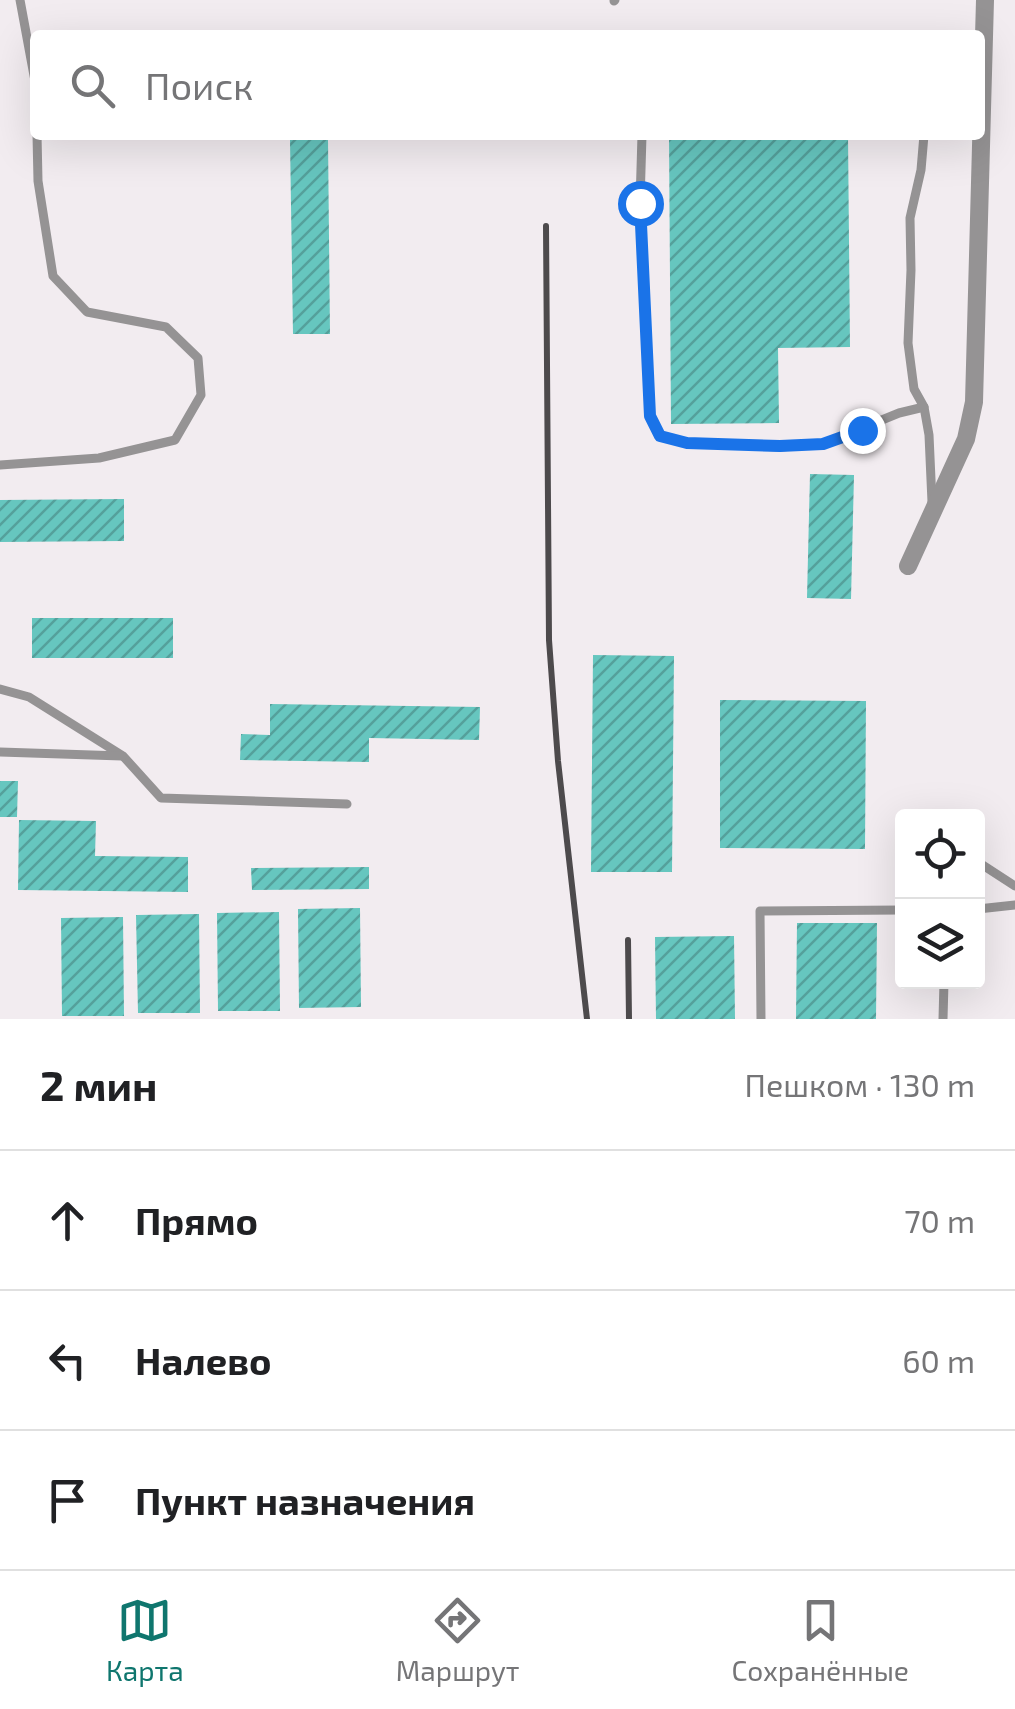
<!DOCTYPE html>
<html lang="ru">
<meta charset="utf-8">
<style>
:root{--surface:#fff;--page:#f6f6f6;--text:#202124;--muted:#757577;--line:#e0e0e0;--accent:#0f766e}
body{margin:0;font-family:"Exo 2",sans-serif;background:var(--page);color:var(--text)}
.controls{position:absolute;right:30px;bottom:30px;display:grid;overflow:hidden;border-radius:10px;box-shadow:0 10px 40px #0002}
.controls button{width:90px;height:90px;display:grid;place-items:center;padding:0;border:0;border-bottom:2px solid var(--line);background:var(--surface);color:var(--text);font:50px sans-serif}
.stop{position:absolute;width:30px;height:30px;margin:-22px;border:8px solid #1a73e8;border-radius:50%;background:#fff}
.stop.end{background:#1a73e8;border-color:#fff;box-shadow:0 2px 10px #0008}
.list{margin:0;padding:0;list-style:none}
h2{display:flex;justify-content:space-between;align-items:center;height:130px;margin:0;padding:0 40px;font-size:42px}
h2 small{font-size:32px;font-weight:400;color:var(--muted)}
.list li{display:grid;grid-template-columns:65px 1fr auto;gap:30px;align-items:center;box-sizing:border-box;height:140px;padding:0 40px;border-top:2px solid var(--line)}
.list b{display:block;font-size:38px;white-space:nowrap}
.list em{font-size:32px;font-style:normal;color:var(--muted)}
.icon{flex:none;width:55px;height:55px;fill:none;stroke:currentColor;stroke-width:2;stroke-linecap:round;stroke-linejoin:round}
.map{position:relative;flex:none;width:1015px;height:1019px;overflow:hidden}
.search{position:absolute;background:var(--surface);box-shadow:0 10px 40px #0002;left:30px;right:30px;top:30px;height:110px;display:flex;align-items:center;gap:25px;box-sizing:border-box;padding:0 35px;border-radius:10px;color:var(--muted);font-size:38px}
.sheet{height:550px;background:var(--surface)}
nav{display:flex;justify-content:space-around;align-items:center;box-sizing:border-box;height:140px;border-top:2px solid var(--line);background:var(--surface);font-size:28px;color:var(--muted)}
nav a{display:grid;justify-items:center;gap:5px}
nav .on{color:var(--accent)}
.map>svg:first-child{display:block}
.building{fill:url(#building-hatch)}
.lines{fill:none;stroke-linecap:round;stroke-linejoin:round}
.lane{stroke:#959394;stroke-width:9}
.street{stroke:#959394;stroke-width:18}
.rail{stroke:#4d4a4c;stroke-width:6}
.route{stroke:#1a73e8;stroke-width:12}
</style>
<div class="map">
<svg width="1015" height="1019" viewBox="0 0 1015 1019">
<defs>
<pattern id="building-hatch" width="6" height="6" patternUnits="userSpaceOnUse" patternTransform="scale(2.5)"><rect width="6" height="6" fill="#66c6bf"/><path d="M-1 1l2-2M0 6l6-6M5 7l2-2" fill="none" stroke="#54a09b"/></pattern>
</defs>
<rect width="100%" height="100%" fill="#f2ecf0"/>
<g class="building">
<path d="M 669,135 L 848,135 L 850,347 L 778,348 L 779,423 L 671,424 Z"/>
<path d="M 328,139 L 330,334 L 293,334 L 290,140 Z"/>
<path d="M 810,474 L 854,475 L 851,599 L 807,598 Z"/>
<path d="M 124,499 L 124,541 L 0,542 L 0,500 Z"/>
<rect x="32" y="618" width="141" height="40"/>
<path d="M 593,655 L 674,656 L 672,872 L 591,872 Z"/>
<path d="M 720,700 L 866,701 L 865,849 L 720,848 Z"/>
<path d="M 270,704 L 480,707 L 479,740 L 369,738 L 369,762 L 240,760 L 241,734 L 270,735 Z"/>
<path d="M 0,781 L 18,781 L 17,817 L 0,817 Z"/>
<path d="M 19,820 L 96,821 L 95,856 L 188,857 L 188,892 L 18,890 Z"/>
<path d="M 369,867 L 369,889 L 252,890 L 251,868 Z"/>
<path d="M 360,908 L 361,1007 L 299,1008 L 298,909 Z"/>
<path d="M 279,912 L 280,1011 L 218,1011 L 217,913 Z"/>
<path d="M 199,914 L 200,1013 L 138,1013 L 136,915 Z"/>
<path d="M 123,917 L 124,1016 L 62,1016 L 61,918 Z"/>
<path d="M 797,923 L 877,923 L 876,1019 L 796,1019 Z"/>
<path d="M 734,936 L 735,1019 L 656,1019 L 655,937 Z"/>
</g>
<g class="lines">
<g class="lane">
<path d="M 20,0 L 35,81"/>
<path d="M 614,1 L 615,0"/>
<path d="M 642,135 L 640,203 L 650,417 L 659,436 L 687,443 L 780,447 L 823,444 L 899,413 L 924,407"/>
<path d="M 924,135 L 921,170 L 910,218 L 911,270 L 908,343 L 914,389 L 924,407 L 929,435 L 932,502"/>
<path d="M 0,465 L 99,458 L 175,440 L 201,395 L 198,358 L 166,327 L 87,312 L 53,276 L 38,181 L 37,135"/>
<path d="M 0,689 L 29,697 L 123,756 L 161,798 L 347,804"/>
<path d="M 0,752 L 122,756"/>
<path d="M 978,862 L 1015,886"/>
<path d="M 978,909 L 1015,905"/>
<path d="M 761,1019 L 760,911 L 902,910"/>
<path d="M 943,1019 L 944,982"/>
</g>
<path class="street" d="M 908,566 L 966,439 L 974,402 L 985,0"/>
<g class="rail">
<path d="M 546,226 L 549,640 L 558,761 L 587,1019"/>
<path d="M 628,940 L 629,1019"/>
</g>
</g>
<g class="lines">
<path class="route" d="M 640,203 L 650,416 L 660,436 L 687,443 L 780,446 L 823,444 L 862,430"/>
</g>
</svg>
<div class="controls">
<button><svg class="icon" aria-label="locate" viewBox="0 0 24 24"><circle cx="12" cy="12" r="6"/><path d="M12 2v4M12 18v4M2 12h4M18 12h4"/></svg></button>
<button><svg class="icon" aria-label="layers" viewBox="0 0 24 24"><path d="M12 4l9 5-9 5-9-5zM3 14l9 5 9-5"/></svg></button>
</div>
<div class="stop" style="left:640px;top:203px"></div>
<div class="stop end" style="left:862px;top:430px"></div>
<div class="search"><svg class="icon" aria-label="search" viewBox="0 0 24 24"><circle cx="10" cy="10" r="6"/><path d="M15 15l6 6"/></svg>Поиск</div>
</div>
<section class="sheet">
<h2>2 мин<small>Пешком · 130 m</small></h2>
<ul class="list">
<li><svg class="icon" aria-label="ahead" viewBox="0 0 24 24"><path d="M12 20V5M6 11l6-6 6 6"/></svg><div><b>Прямо</b></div><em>70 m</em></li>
<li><svg class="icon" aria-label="left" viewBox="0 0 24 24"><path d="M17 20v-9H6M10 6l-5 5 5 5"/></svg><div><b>Налево</b></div><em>60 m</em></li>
<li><svg class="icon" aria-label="arrive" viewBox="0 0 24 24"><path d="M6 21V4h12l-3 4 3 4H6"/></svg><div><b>Пункт назначения</b></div></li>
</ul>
</section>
<nav>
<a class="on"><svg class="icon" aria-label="map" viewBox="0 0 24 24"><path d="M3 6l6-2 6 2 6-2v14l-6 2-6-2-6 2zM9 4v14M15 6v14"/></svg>Карта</a>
<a><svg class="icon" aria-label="directions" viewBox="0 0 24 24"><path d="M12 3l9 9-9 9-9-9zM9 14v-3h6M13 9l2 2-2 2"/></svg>Маршрут</a>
<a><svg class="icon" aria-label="saved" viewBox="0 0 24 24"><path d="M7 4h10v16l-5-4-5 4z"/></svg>Сохранённые</a>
</nav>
